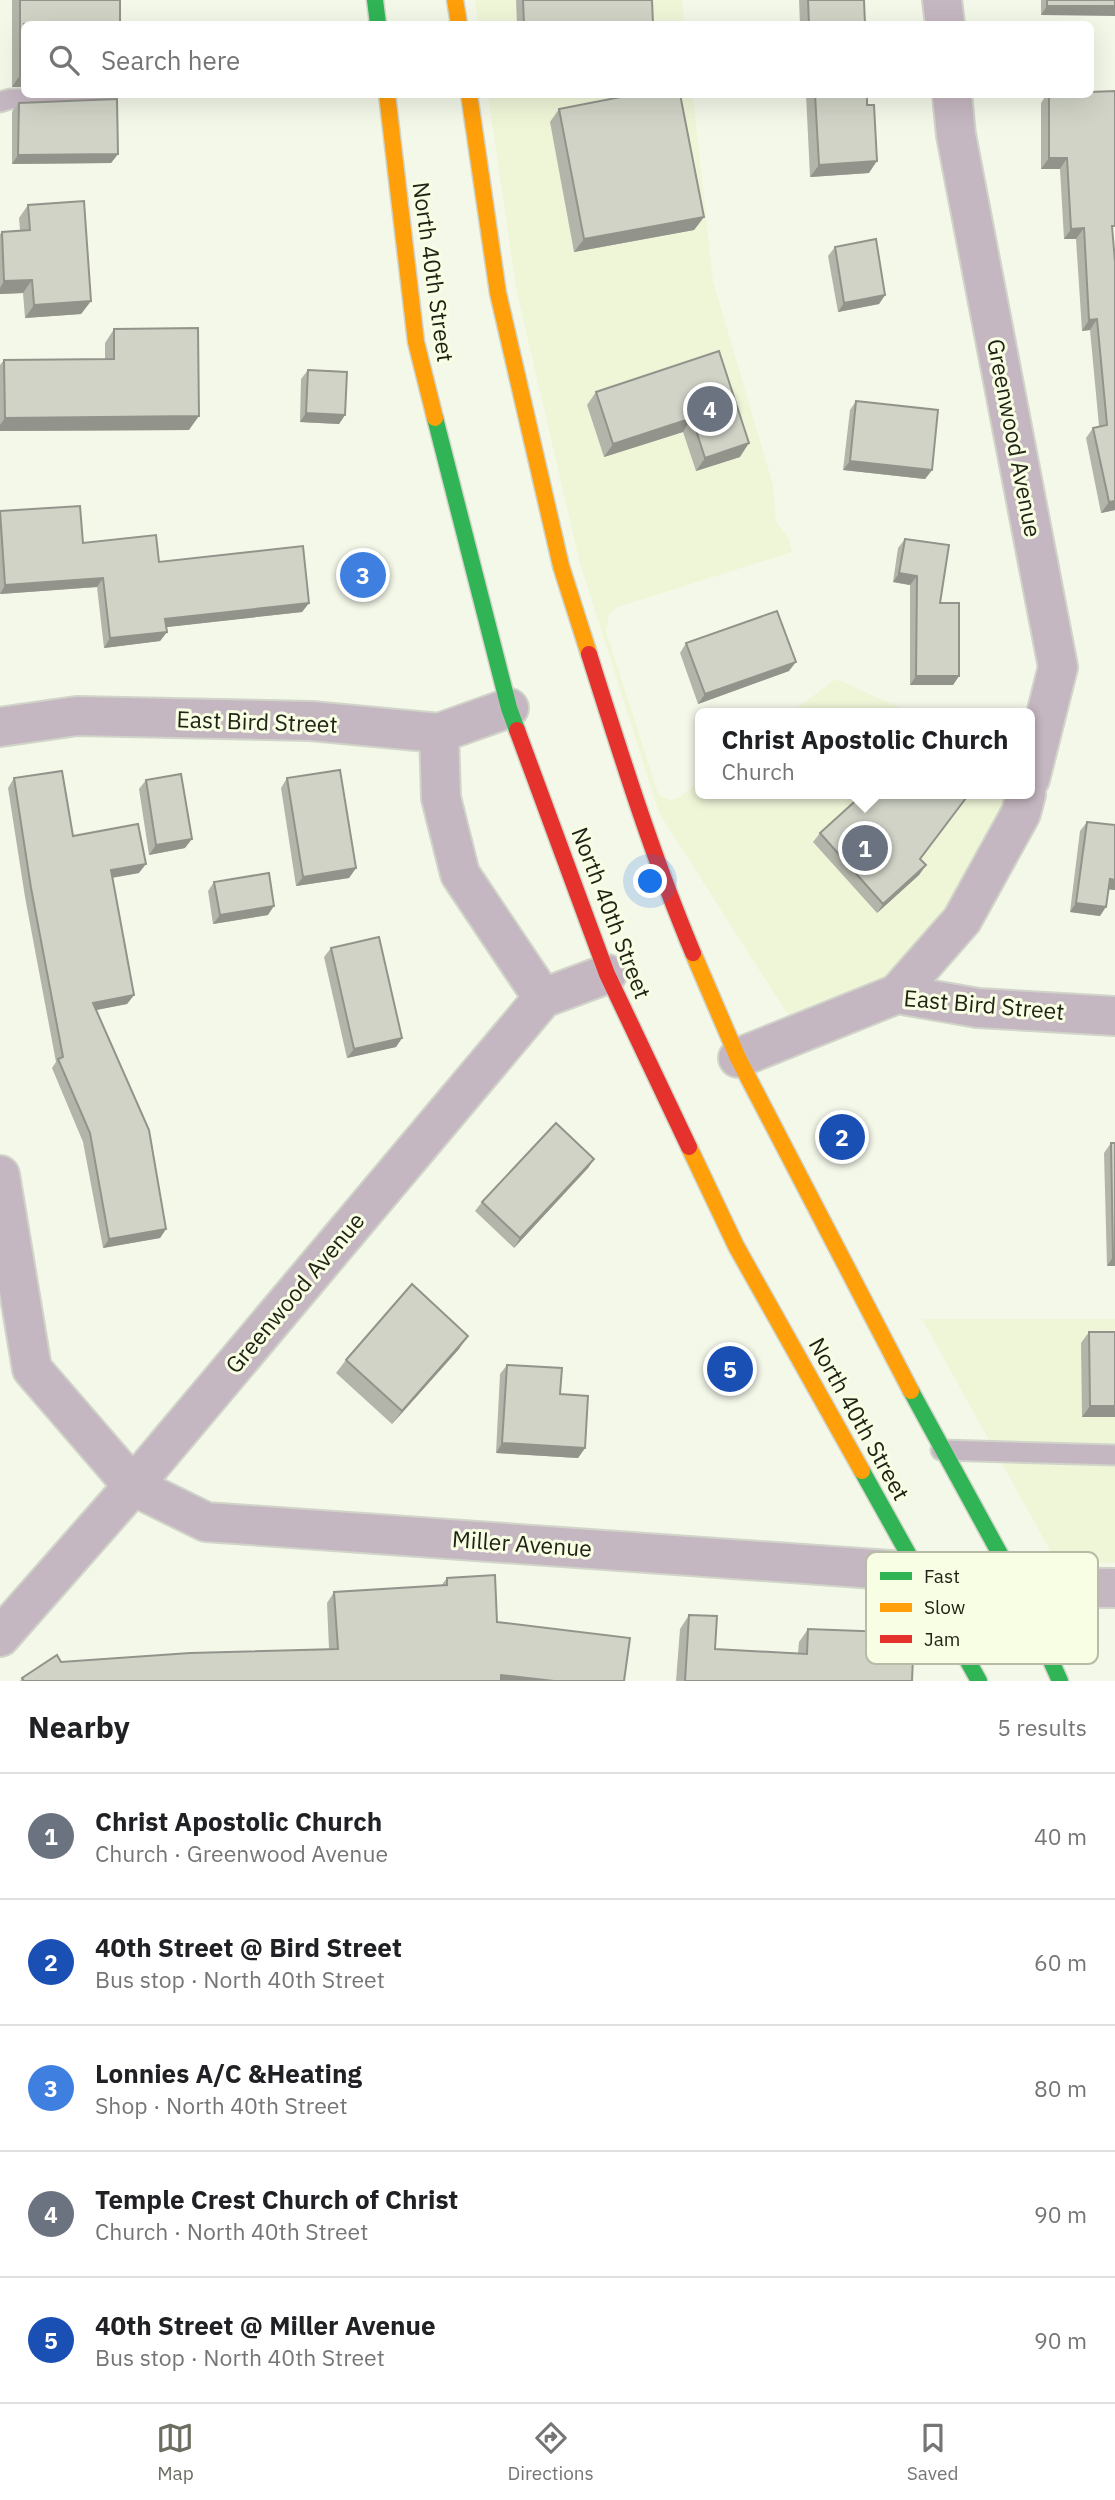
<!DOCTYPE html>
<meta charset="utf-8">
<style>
:root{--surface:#fff;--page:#f6f6f6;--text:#202124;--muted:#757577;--line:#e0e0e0;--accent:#6b6e60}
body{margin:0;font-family:"IBM Plex Sans",sans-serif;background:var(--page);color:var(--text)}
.you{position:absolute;left:651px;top:882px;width:24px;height:24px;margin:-18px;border:5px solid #fff;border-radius:50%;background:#1a73e8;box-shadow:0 0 0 10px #1a73e833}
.badge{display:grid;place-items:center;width:46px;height:46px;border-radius:50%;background:var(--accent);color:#fff;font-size:23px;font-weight:700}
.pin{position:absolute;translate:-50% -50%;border:4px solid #fff;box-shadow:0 2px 7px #0006}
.popup{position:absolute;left:695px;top:708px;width:340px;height:91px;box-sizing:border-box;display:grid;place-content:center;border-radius:10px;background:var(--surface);filter:drop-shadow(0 2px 5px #0005);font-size:23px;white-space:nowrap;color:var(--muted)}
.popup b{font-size:26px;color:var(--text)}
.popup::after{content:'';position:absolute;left:50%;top:100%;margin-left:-14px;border:14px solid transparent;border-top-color:var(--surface)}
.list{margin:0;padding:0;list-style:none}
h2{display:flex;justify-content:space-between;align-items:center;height:91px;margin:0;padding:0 28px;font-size:30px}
h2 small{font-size:23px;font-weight:400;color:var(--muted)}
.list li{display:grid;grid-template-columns:46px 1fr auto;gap:21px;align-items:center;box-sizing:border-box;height:126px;padding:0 28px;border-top:2px solid var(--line)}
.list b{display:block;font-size:26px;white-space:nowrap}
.list p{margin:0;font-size:23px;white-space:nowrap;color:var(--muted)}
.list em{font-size:23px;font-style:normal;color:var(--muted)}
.icon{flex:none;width:38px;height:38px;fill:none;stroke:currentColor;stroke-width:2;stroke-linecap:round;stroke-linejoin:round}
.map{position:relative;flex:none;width:1115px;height:1681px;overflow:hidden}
.search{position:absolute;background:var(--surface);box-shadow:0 7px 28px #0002;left:21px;right:21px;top:21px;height:77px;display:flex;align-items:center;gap:18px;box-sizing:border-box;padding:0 24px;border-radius:10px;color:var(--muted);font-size:26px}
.sheet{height:721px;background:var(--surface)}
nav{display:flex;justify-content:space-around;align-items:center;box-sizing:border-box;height:98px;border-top:2px solid var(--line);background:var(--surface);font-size:19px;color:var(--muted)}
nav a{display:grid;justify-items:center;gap:4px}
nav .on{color:var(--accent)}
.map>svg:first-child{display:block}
.built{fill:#eff6d8}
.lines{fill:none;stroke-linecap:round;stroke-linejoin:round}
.lane-casing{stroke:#d1d4c9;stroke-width:23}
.street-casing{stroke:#d1d4c9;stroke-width:42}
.fast-casing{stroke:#d1d4c9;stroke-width:19}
.slow-casing{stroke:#d1d4c9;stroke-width:19}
.jam-casing{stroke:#d1d4c9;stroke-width:19}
.lane{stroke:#c5b7c1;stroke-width:19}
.street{stroke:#c5b7c1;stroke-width:38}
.fast{stroke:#30b455;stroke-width:16}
.slow{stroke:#ff9f0a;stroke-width:16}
.jam{stroke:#e5322d;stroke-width:16}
.wall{fill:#b3b5aa}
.shaded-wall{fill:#92948b}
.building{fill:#d0d3c6;stroke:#92948b;stroke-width:2}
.labels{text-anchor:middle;stroke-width:6;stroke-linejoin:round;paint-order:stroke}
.street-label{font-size:23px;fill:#212317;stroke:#f8fee3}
.key{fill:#f8fee3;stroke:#b8bca6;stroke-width:2}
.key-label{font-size:19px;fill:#212317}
</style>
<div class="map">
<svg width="1115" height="1681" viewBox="0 0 1115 1681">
<rect width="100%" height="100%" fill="#f4f8e9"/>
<g class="built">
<path d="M 475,0 L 682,0 L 685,24 L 478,24 Z"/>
<path d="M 488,95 L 693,95 L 713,281 L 773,485 L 776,522 L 788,537 L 792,552 L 618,607 L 609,614 L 606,631 L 658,793 L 661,797 L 671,800 L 680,797 L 700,781 L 700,794 L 1001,794 L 1005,799 L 946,907 L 887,976 L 788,1015 L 659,813 L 579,560 L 516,288 Z"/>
<path d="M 836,679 L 912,713 L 790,713 Z"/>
<path d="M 922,1319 L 1115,1319 L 1115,1563 L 1078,1562 L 1053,1556 Z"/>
</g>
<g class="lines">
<g class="lane-casing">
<g id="lane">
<path d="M 0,102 L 10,99 L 104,98"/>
<path d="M 941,1450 L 1115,1455"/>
</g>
</g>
<g class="street-casing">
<g id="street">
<path d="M 942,0 L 945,24"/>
<path d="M 952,94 L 956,135 L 1058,667 L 1030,779"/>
<path d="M 0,727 L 77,716 L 311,721 L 439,733 L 509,708"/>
<path d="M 439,733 L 441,798 L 460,874 L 543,998"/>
<path d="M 897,994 L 962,920 L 1021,813 L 1026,794"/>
<path d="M 738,1058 L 897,994 L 978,1008 L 1115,1016"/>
<path d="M 0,1175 L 32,1369 L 133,1486 L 206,1522 L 918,1572"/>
<path d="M 1018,1587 L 1115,1588"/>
<path d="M 0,1637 L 133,1486 L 543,998 L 607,974"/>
</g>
</g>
<g class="fast-casing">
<g id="fast">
<path d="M 375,0 L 378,24"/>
<path d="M 435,418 L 509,708 L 517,730"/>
<path d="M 911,1391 L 1018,1587 L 1060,1681"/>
<path d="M 862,1471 L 979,1681"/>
</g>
</g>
<g class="slow-casing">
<g id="slow">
<path d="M 455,0 L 459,24"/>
<path d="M 387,94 L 416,342 L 435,418"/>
<path d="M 469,94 L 498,293 L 561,566 L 589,654"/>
<path d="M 693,953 L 738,1058 L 911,1391"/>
<path d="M 689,1147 L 736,1246 L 862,1471"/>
</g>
</g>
<g class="jam-casing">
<g id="jam">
<path d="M 589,654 C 621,755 652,855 693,953"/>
<path d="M 517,730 L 607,974 L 689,1147"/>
</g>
</g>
<use href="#lane" class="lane"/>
<use href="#street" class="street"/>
<use href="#fast" class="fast"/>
<use href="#slow" class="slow"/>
<use href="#jam" class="jam"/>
</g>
<g class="wall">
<path d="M 12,0 L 128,0 L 120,0 L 24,24 L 24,87 L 12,87 Z"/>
<path d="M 516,0 L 652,0 L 653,24 L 517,24 Z"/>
<path d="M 799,0 L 864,0 L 865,24 L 800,24 Z"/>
<path d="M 1041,0 L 1115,0 L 1041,15 Z"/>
<path d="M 806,94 L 867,94 L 869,173 L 810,177 Z"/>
<path d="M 1047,94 L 1090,94 L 1113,236 L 1115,262 L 1115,510 L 1101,513 L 1086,438 L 1093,428 L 1099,426 L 1090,330 L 1082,331 L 1076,239 L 1064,239 L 1060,169 L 1041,169 L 1041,103 Z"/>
<path d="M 19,103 L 118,154 L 111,163 L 12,164 L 12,112 Z"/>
<path d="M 559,109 L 704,217 L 694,230 L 574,252 L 550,122 Z"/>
<path d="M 28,205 L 91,301 L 81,314 L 25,318 L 23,293 L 0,294 L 0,234 L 2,232 L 20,230 L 19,218 Z"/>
<path d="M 835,247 L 885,295 L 879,304 L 838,312 L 828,256 Z"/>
<path d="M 114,329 L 189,430 L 0,431 L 0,365 L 4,360 L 105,359 L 105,343 Z"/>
<path d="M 719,351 L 740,457 L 696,471 L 683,432 L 604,457 L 587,405 L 596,392 Z"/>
<path d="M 308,370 L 345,415 L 339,424 L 300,422 L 301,379 Z"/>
<path d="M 856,401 L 932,470 L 925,479 L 843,470 L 850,410 Z"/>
<path d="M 0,512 L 83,543 L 309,603 L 302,612 L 166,627 L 167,632 L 160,641 L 104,648 L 97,587 L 0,594 Z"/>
<path d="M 905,539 L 940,603 L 959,676 L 953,685 L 910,685 L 910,585 L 893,582 L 898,548 Z"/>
<path d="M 686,643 L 789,671 L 698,704 L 680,653 Z"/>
<path d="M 14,778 L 73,836 L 139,873 L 112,878 L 134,995 L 127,1004 L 96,1010 L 166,1229 L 160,1238 L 103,1248 L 83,1142 L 52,1068 L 56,1062 L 25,897 L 8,788 Z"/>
<path d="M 287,778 L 356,868 L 349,878 L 296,886 L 281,788 Z"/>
<path d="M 146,780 L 185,848 L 149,855 L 139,789 Z"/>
<path d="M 1087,822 L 1115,825 L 1115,890 L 1109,889 L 1100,916 L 1070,912 L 1080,831 Z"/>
<path d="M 820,833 L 920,859 L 926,865 L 919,875 L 877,913 L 813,842 Z"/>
<path d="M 214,882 L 268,915 L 213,924 L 208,891 Z"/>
<path d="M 331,948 L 402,1038 L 396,1047 L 347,1058 L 324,957 Z"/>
<path d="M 1111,1143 L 1115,1143 L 1115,1266 L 1107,1266 L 1104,1153 Z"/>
<path d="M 594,1159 L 588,1168 L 514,1248 L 475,1211 L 482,1202 Z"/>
<path d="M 1089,1332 L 1115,1417 L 1082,1417 L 1081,1343 Z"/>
<path d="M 459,1349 L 392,1424 L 336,1373 L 346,1360 Z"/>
<path d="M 507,1365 L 560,1394 L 585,1448 L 578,1458 L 496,1453 L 500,1374 Z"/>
<path d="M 447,1578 L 497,1622 L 624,1681 L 20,1681 L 22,1678 L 61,1662 L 329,1649 L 327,1603 L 334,1592 L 441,1586 Z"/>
<path d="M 689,1615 L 715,1649 L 798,1653 L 799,1642 L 808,1629 L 912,1681 L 676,1681 L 680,1629 Z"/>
</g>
<g class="shaded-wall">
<path d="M 1047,6 L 1115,6 L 1115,16 L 1041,15 Z"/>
<path d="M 20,75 L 24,75 L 24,87 L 12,87 Z"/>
<path d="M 118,154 L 111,163 L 12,164 L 18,155 Z"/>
<path d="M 1049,158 L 1067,158 L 1060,169 L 1041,169 Z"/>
<path d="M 877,161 L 869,173 L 810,177 L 819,165 Z"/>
<path d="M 704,217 L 694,230 L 574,252 L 584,239 Z"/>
<path d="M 1084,228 L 1076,239 L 1064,239 L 1071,229 Z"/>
<path d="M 32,280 L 23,293 L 0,294 L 0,288 L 4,281 Z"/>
<path d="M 885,295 L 879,304 L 838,312 L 844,303 Z"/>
<path d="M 91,301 L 81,314 L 25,318 L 34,305 Z"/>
<path d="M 1097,319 L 1090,330 L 1082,331 L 1089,320 Z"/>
<path d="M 306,413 L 345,415 L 339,424 L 300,422 Z"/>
<path d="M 199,416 L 189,430 L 0,431 L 0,425 L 5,418 Z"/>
<path d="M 692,418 L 683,432 L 604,457 L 613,444 Z"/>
<path d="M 749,443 L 740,457 L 696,471 L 705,458 Z"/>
<path d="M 850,461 L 932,470 L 925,479 L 843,470 Z"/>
<path d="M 1115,501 L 1115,510 L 1101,513 L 1109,502 Z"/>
<path d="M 899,573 L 917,576 L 910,585 L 893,582 Z"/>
<path d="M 103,578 L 97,587 L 0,594 L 5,585 Z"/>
<path d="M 309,603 L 302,612 L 159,628 L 165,619 Z"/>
<path d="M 167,632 L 160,641 L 104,648 L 110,638 Z"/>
<path d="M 796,662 L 789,671 L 698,704 L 705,694 Z"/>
<path d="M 916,676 L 959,676 L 953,685 L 910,685 Z"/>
<path d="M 192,839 L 185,848 L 149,855 L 156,845 Z"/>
<path d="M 146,864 L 139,873 L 104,879 L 111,870 Z"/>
<path d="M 926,865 L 919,875 L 877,913 L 883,904 Z"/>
<path d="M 356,868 L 349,878 L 296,886 L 303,877 Z"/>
<path d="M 1110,879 L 1115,880 L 1115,890 L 1104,889 Z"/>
<path d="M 1076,903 L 1106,907 L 1100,916 L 1070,912 Z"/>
<path d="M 274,906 L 268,915 L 213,924 L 220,915 Z"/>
<path d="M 134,995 L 127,1004 L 86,1012 L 93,1003 Z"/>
<path d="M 402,1038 L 396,1047 L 347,1058 L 354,1049 Z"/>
<path d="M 594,1159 L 588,1168 L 514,1248 L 520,1238 Z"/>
<path d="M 166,1229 L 160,1238 L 103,1248 L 109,1239 Z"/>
<path d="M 1113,1257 L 1115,1257 L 1115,1266 L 1107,1266 Z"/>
<path d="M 468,1336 L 459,1349 L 392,1424 L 402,1411 Z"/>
<path d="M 1090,1406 L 1115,1406 L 1115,1417 L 1082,1417 Z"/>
<path d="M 502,1443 L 585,1448 L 578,1458 L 496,1453 Z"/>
<path d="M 501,1675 L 554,1681 L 496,1681 Z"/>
</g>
<g class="building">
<path d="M 20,0 L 120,0 L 120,24 L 24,24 L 24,75 L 20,75 Z"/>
<path d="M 523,0 L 652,0 L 653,24 L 524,24 Z"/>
<path d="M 808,0 L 864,0 L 865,24 L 809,24 Z"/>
<rect x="1047" y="0" width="68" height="6"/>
<path d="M 1115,91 L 1115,226 L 1112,226 L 1115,262 L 1115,501 L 1109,502 L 1093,428 L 1107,425 L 1097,319 L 1089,320 L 1084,228 L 1071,229 L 1067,158 L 1049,158 L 1049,94 L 1090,94 L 1090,92 Z"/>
<path d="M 636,94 L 680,94 L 704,217 L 584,239 L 559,109 Z"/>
<path d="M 815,94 L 867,94 L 867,105 L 874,105 L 877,161 L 819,165 Z"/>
<path d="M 117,99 L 118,154 L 18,155 L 19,103 Z"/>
<path d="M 84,201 L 91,301 L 34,305 L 32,280 L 4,281 L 2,232 L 30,230 L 28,205 Z"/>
<path d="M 876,239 L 885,295 L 844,303 L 835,247 Z"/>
<path d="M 198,328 L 199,416 L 5,418 L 4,360 L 114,359 L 114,329 Z"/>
<path d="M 719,351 L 749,443 L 705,458 L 692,418 L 613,444 L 596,392 Z"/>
<path d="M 308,370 L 347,372 L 345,415 L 306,413 Z"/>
<path d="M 856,401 L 938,410 L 932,470 L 850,461 Z"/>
<path d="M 80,506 L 83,543 L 156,535 L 159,562 L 303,546 L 309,603 L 165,619 L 167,632 L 110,638 L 103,578 L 5,585 L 0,511 Z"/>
<path d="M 905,539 L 949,545 L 940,603 L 959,603 L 959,676 L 916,676 L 917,576 L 899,573 Z"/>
<path d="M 777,611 L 796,662 L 705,694 L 686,643 Z"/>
<path d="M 340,770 L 356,868 L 303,877 L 287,778 Z"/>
<path d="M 62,771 L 73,836 L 138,824 L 146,864 L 111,870 L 134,995 L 93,1003 L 149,1130 L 166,1229 L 109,1239 L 90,1133 L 58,1059 L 63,1057 L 31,888 L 14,778 Z"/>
<path d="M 181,774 L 192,839 L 156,845 L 146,780 Z"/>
<path d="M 863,794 L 969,794 L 920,859 L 926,865 L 883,904 L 820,833 Z"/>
<path d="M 1087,822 L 1115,825 L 1115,880 L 1110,879 L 1106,907 L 1076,903 Z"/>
<path d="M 269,873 L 274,906 L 220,915 L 214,882 Z"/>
<path d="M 379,937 L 402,1038 L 354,1049 L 331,948 Z"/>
<path d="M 556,1123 L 594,1159 L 520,1238 L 482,1202 Z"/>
<path d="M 1111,1143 L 1115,1143 L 1115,1257 L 1113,1257 Z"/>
<path d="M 412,1284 L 468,1336 L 402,1411 L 346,1360 Z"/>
<path d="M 1089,1332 L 1115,1332 L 1115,1406 L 1090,1406 Z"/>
<path d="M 507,1365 L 562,1368 L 560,1394 L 588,1396 L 585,1448 L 502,1443 Z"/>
<path d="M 495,1575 L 497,1622 L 630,1638 L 624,1681 L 554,1681 L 501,1675 L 501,1681 L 24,1681 L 22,1678 L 57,1655 L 61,1662 L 190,1653 L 338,1649 L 334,1592 L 447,1585 L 447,1578 Z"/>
<path d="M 689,1615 L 717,1616 L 715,1649 L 807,1654 L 808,1629 L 914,1633 L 912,1681 L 685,1681 Z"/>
</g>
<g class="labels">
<g class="street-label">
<text transform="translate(433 272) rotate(82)" y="8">North 40th Street</text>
<text transform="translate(1014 438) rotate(79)" y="8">Greenwood Avenue</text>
<text transform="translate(257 722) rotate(2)" y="8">East Bird Street</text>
<text transform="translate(611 913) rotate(69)" y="8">North 40th Street</text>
<text transform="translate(984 1005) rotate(5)" y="8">East Bird Street</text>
<text transform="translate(295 1293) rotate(-50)" y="8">Greenwood Avenue</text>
<text transform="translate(859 1419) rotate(61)" y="8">North 40th Street</text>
<text transform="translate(522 1544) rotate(4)" y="8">Miller Avenue</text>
</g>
</g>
<rect x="866" y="1552" width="232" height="112" rx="10" class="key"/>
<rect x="880" y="1572" width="32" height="8" fill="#30b455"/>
<rect x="880" y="1603" width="32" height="9" fill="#ff9f0a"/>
<rect x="880" y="1635" width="32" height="8" fill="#e5322d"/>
<g class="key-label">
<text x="924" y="1583">Fast</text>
<text x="924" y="1614">Slow</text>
<text x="924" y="1646">Jam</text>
</g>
</svg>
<div class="you"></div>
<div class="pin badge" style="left:865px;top:848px;background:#6b7280">1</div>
<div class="popup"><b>Christ Apostolic Church</b>Church</div>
<div class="pin badge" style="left:842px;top:1137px;background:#1a4fb4">2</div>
<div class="pin badge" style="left:363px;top:575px;background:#3f7fe0">3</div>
<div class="pin badge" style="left:710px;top:409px;background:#6b7280">4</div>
<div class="pin badge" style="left:730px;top:1369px;background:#1a4fb4">5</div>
<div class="search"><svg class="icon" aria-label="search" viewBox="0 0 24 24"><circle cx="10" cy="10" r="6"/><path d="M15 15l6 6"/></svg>Search here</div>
</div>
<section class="sheet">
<h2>Nearby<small>5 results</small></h2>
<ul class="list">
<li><span class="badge" style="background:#6b7280">1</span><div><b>Christ Apostolic Church</b><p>Church · Greenwood Avenue</p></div><em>40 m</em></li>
<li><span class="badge" style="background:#1a4fb4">2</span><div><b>40th Street @ Bird Street</b><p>Bus stop · North 40th Street</p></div><em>60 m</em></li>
<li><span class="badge" style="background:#3f7fe0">3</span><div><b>Lonnies A/C &amp;Heating</b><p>Shop · North 40th Street</p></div><em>80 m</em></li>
<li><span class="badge" style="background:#6b7280">4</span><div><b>Temple Crest Church of Christ</b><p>Church · North 40th Street</p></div><em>90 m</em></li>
<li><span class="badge" style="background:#1a4fb4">5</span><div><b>40th Street @ Miller Avenue</b><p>Bus stop · North 40th Street</p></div><em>90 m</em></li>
</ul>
</section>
<nav>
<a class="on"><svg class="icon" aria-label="map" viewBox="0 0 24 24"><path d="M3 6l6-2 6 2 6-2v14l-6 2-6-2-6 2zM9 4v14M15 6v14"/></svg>Map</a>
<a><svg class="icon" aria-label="directions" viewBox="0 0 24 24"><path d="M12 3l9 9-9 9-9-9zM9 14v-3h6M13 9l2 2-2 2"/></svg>Directions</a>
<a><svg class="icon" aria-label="saved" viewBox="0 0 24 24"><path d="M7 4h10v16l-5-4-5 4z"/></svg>Saved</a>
</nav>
